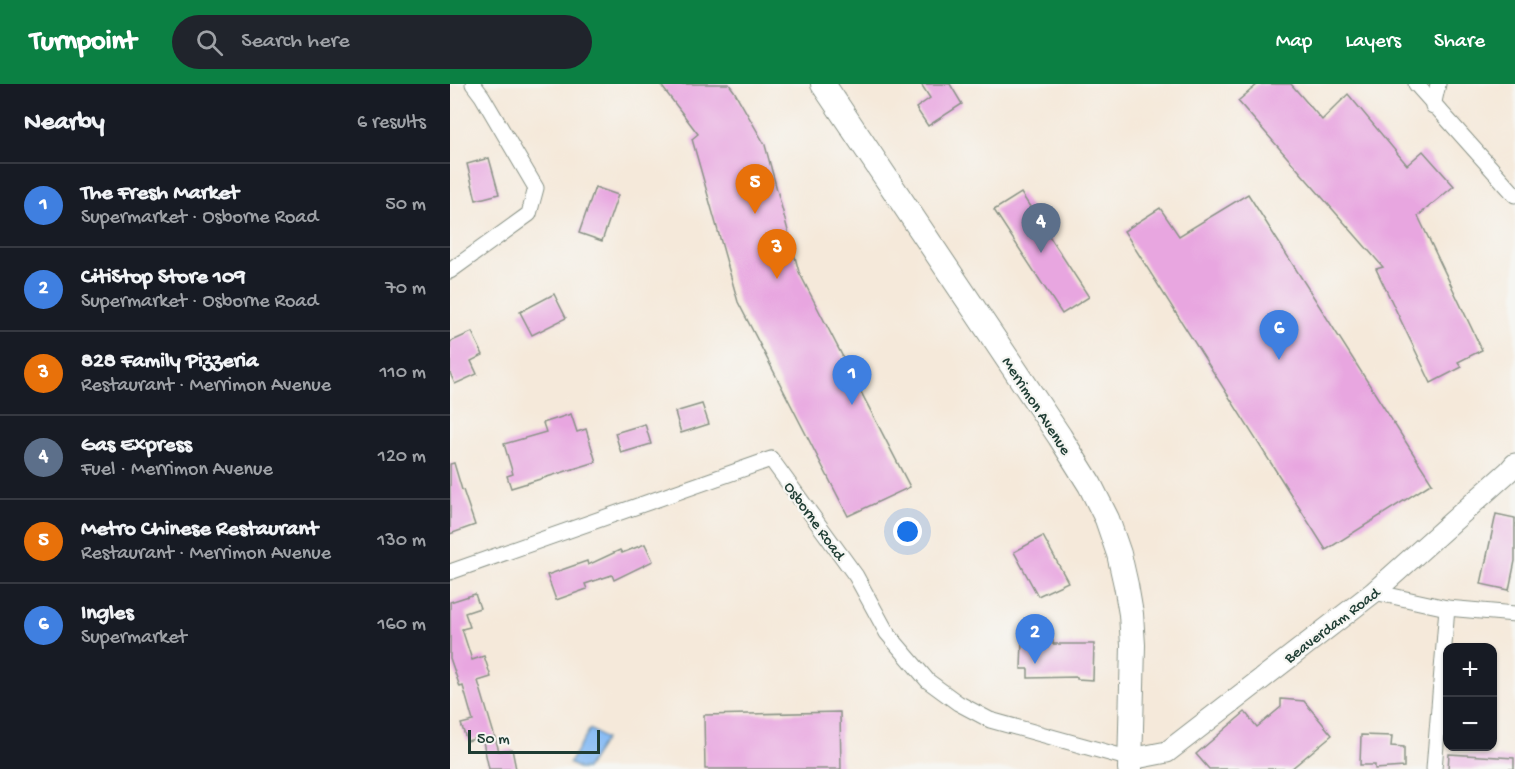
<!DOCTYPE html>
<meta charset="utf-8">
<style>
:root{--surface:#171b24;--page:#20242c;--text:#f1f3f6;--muted:#9ea1a6;--line:#363941;--accent:#0b8043}
body{margin:0;font-family:"Gochi Hand",sans-serif;background:var(--page);color:var(--text)}
.controls{position:absolute;right:18px;bottom:18px;display:grid;overflow:hidden;border-radius:12px;box-shadow:0 2px 4px #0004}
.controls button{width:54px;height:54px;display:grid;place-items:center;padding:0;border:0;border-bottom:2px solid var(--line);background:var(--surface);color:var(--text);font:30px sans-serif}
.scale{position:absolute;left:18px;bottom:15px;width:132px;box-sizing:border-box;padding-left:6px;border:3px solid #1f3d34;border-top:0;font-size:16px;line-height:21px;white-space:nowrap;color:#1f3d34;-webkit-text-stroke:4px #f6f6f2;paint-order:stroke}
.you{position:absolute;left:458px;top:448px;width:21px;height:21px;margin:-15px;border:4px solid #fff;border-radius:50%;background:#1a73e8;box-shadow:0 0 0 9px #1a73e833}
.badge{display:grid;place-items:center;width:39px;height:39px;border-radius:50%;background:var(--accent);color:#fff;font-size:20px;font-weight:700}
.pin{position:absolute;translate:-50% -50px;filter:drop-shadow(0 2px 3px #0008)}
.pin::after{content:'';position:absolute;top:32px;width:21px;height:18px;background:inherit;clip-path:polygon(0 0,100% 0,50% 100%)}
.list{margin:0;padding:0;list-style:none}
h2{display:flex;justify-content:space-between;align-items:center;height:78px;margin:0;padding:0 24px;font-size:26px}
h2 small{font-size:20px;font-weight:400;color:var(--muted)}
.list li{display:grid;grid-template-columns:39px 1fr auto;gap:18px;align-items:center;box-sizing:border-box;height:84px;padding:0 24px;border-top:2px solid var(--line)}
.list b{display:block;font-size:22px;white-space:nowrap}
.list p{margin:0;font-size:20px;white-space:nowrap;color:var(--muted)}
.list em{font-size:20px;font-style:normal;color:var(--muted)}
.icon{flex:none;width:33px;height:33px;fill:none;stroke:currentColor;stroke-width:2;stroke-linecap:round;stroke-linejoin:round}
.map{position:relative;flex:none;width:1065px;height:685px;overflow:hidden}
header{display:flex;align-items:center;gap:36px;box-sizing:border-box;height:84px;padding:0 30px;background:var(--accent);color:#fff}
header strong{font-size:28px}
nav{display:flex;gap:33px;margin-inline-start:auto;font-size:21px}
.search{width:420px;height:54px;background:var(--page);display:flex;align-items:center;gap:15px;box-sizing:border-box;padding:0 21px;border-radius:33px;color:var(--muted);font-size:22px}
main{display:flex}
aside{flex:1;background:var(--surface)}
.map>svg:first-child{display:block}
.water{fill:#85baf4;stroke:#527c94;stroke-width:1.5}
.building{fill:#e8a6e0}
.lines{fill:none;stroke-linecap:round;stroke-linejoin:round}
.street-casing{stroke:#8a9387;stroke-width:17}
.secondary-casing{stroke:#8a9387;stroke-width:23}
.primary-casing{stroke:#8a9387;stroke-width:26}
.street{stroke:#fff;stroke-width:15}
.secondary{stroke:#fff;stroke-width:21}
.primary{stroke:#fff;stroke-width:24}
.labels{text-anchor:middle;stroke-width:4.5;stroke-linejoin:round;paint-order:stroke}
.street-label{font-size:16px;fill:#1f3d34;stroke:#f6f6f2}
</style>
<header>
<strong>Turnpoint</strong>
<div class="search"><svg class="icon" aria-label="search" viewBox="0 0 24 24"><circle cx="10" cy="10" r="6"/><path d="M15 15l6 6"/></svg>Search here</div>
<nav><a>Map</a><a>Layers</a><a>Share</a></nav>
</header>
<main>
<aside>
<h2>Nearby<small>6 results</small></h2>
<ul class="list">
<li><span class="badge" style="background:#3f7fe0">1</span><div><b>The Fresh Market</b><p>Supermarket · Osborne Road</p></div><em>50 m</em></li>
<li><span class="badge" style="background:#3f7fe0">2</span><div><b>CitiStop Store 109</b><p>Supermarket · Osborne Road</p></div><em>70 m</em></li>
<li><span class="badge" style="background:#e8710a">3</span><div><b>828 Family Pizzeria</b><p>Restaurant · Merrimon Avenue</p></div><em>110 m</em></li>
<li><span class="badge" style="background:#5c6f8a">4</span><div><b>Gas Express</b><p>Fuel · Merrimon Avenue</p></div><em>120 m</em></li>
<li><span class="badge" style="background:#e8710a">5</span><div><b>Metro Chinese Restaurant</b><p>Restaurant · Merrimon Avenue</p></div><em>130 m</em></li>
<li><span class="badge" style="background:#3f7fe0">6</span><div><b>Ingles</b><p>Supermarket</p></div><em>160 m</em></li>
</ul>
</aside>
<div class="map">
<svg width="1065" height="685" viewBox="0 0 1065 685">
<rect width="100%" height="100%" fill="#f6f6f2"/>
<filter id="ink" filterUnits="userSpaceOnUse"><feTurbulence type="fractalNoise" baseFrequency=".0167" numOctaves="2"/><feDisplacementMap in="SourceGraphic" scale="12" xChannelSelector="R" yChannelSelector="G"/><feConvolveMatrix kernelMatrix="1 2 1 2 8 2 1 2 1" color-interpolation-filters="sRGB"/></filter>
<filter id="wash" filterUnits="userSpaceOnUse"><feTurbulence type="fractalNoise" baseFrequency=".008" numOctaves="4" result="noise"/><feDisplacementMap in="SourceGraphic" scale="24" xChannelSelector="R" yChannelSelector="G"/><feGaussianBlur stdDeviation="1.35" result="paint"/><feColorMatrix in="noise" values="0 0 0 0 0 0 0 0 0 0 0 0 0 0 0 0 0 1.4 0 .05"/><feComposite in="paint" operator="in"/></filter>
<g filter="url(#wash)">
<rect width="100%" height="100%" fill="#f5e9da"/>
<path class="water" d="M 140,645 L 155,655 L 136,685 L 129,685 L 119,679 Z"/>
<g id="blocks">
<g class="building">
<path d="M 210,0 L 279,0 L 284,7 L 315,61 L 349,188 L 460,403 L 398,432 L 288,218 L 242,55 L 248,50 Z"/>
<path d="M 471,0 L 500,0 L 512,20 L 478,42 L 466,24 L 480,14 Z"/>
<path d="M 808,0 L 841,0 L 872,36 L 898,10 L 957,81 L 973,67 L 1004,102 L 968,132 L 1032,266 L 1008,278 L 1012,283 L 981,299 L 926,185 L 933,183 L 788,17 Z"/>
<path d="M 39,74 L 49,110 L 26,116 L 17,80 Z"/>
<path d="M 145,103 L 168,111 L 152,157 L 129,149 Z"/>
<path d="M 571,109 L 639,213 L 612,230 L 544,126 Z"/>
<path d="M 798,110 L 982,399 L 876,466 L 674,147 L 710,124 L 729,152 Z"/>
<path d="M 104,210 L 116,234 L 82,251 L 70,228 Z"/>
<path d="M 22,248 L 33,271 L 21,277 L 27,290 L 5,300 L 0,289 L 0,258 Z"/>
<path d="M 252,320 L 259,340 L 231,349 L 225,328 Z"/>
<path d="M 121,330 L 127,348 L 136,345 L 146,378 L 61,404 L 57,392 L 63,390 L 54,360 L 96,348 L 93,339 Z"/>
<path d="M 195,340 L 201,360 L 171,369 L 165,349 Z"/>
<path d="M 4,379 L 12,406 L 13,406 L 25,441 L 0,450 L 0,380 Z"/>
<path d="M 1046,430 L 1065,434 L 1065,477 L 1059,506 L 1031,500 Z"/>
<path d="M 593,452 L 618,498 L 588,512 L 564,468 Z"/>
<path d="M 195,460 L 203,477 L 164,496 L 162,491 L 135,500 L 137,505 L 106,516 L 97,491 L 137,477 L 138,481 L 170,466 L 172,469 Z"/>
<path d="M 25,510 L 30,524 L 15,529 L 20,543 L 12,545 L 22,576 L 34,572 L 41,593 L 28,597 L 49,667 L 62,665 L 66,685 L 39,685 L 32,653 L 17,657 L 11,640 L 23,637 L 13,602 L 10,603 L 0,574 L 0,518 Z"/>
<path d="M 572,556 L 603,557 L 603,560 L 644,560 L 643,596 L 627,595 L 627,593 L 578,594 L 578,585 L 571,585 Z"/>
<path d="M 831,615 L 854,617 L 882,651 L 841,685 L 759,685 L 746,670 L 795,628 L 807,643 L 831,623 Z"/>
<path d="M 390,628 L 391,685 L 255,685 L 254,631 Z"/>
<path d="M 911,651 L 942,652 L 941,662 L 954,663 L 954,683 L 925,685 L 925,681 L 910,681 Z"/>
<path d="M 999,670 L 1064,674 L 1064,685 L 998,685 Z"/>
</g>
</g>
</g>
<g filter="url(#ink)">
<use href="#blocks" fill-opacity="0" stroke="#8a9387" stroke-width="1.5"/>
<g class="lines">
<g class="street-casing">
<g id="street">
<path d="M 966,0 L 1065,111"/>
<path d="M 983,22 L 988,0"/>
<path d="M 0,187 L 79,130 L 86,104 L 32,12 L 23,0"/>
<path d="M 0,488 L 321,375 L 406,492 L 437,549 L 478,597 L 508,619 L 540,636 L 681,675"/>
<path d="M 924,508 L 997,524 L 1065,530"/>
<path d="M 984,685 L 997,524"/>
</g>
</g>
<g class="secondary-casing">
<path id="secondary" d="M 681,675 L 717,668 L 924,508 L 1059,387 L 1065,380"/>
</g>
<g class="primary-casing">
<path id="primary" d="M 373,0 L 610,353 L 640,401 L 657,435 L 669,470 L 676,501 L 681,530 L 683,561 L 680,685"/>
</g>
<use href="#street" class="street"/>
<use href="#secondary" class="secondary"/>
<use href="#primary" class="primary"/>
</g>
</g>
<g class="labels">
<g class="street-label">
<text transform="translate(588 321) rotate(57)" y="6">Merrimon Avenue</text>
<text transform="translate(366 436) rotate(54)" y="6">Osborne Road</text>
<text transform="translate(881 540) rotate(-37)" y="6">Beaverdam Road</text>
</g>
</g>
</svg>
<div class="controls">
<button>+</button>
<button>−</button>
</div>
<div class="scale">50 m</div>
<div class="you"></div>
<div class="pin badge" style="left:402px;top:321px;background:#3f7fe0">1</div>
<div class="pin badge" style="left:585px;top:580px;background:#3f7fe0">2</div>
<div class="pin badge" style="left:327px;top:195px;background:#e8710a">3</div>
<div class="pin badge" style="left:591px;top:169px;background:#5c6f8a">4</div>
<div class="pin badge" style="left:305px;top:130px;background:#e8710a">5</div>
<div class="pin badge" style="left:829px;top:276px;background:#3f7fe0">6</div>
</div>
</main>
